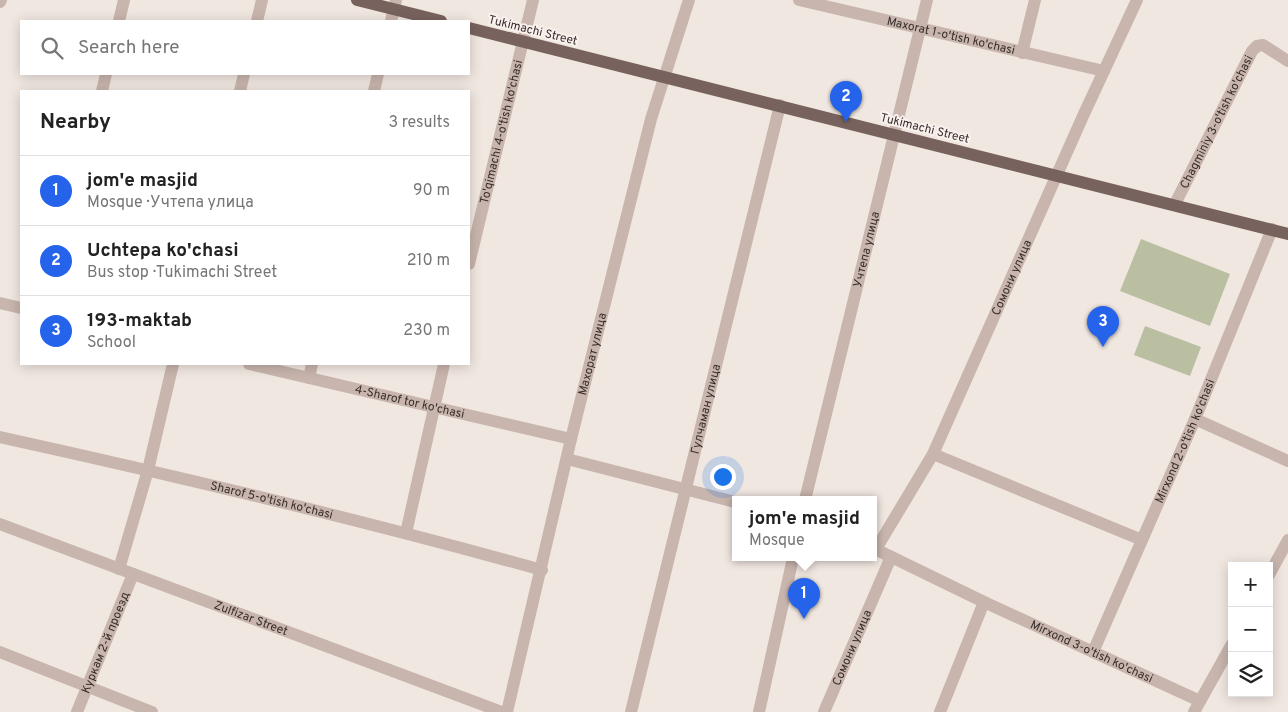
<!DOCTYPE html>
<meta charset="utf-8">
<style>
:root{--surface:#fff;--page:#f2f2f2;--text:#222;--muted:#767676;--line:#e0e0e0;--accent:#2563eb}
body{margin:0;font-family:Overpass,sans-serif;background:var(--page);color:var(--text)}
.controls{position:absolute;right:15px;bottom:15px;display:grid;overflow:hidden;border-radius:0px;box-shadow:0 2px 12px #0003}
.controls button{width:45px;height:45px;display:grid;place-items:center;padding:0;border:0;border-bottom:1px solid var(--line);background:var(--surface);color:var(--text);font:25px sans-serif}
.you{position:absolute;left:722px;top:476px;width:18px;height:18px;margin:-12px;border:4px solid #fff;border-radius:50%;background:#1a73e8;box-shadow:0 0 0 8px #1a73e833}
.badge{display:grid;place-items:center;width:32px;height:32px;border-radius:50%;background:var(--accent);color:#fff;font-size:16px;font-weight:700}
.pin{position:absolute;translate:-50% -41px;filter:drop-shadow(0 1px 2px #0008)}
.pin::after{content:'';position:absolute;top:26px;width:18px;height:15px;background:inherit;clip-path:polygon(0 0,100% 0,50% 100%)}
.popup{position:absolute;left:732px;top:496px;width:145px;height:65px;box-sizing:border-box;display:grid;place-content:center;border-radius:0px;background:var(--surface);filter:drop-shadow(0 1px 4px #0005);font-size:16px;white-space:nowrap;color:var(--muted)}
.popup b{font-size:19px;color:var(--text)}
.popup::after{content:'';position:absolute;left:50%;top:100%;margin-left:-10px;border:10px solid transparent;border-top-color:var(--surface)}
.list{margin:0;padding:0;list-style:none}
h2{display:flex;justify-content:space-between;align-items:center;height:65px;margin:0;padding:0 20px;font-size:21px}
h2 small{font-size:16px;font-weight:400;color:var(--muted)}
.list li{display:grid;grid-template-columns:32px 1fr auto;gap:15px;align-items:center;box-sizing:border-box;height:70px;padding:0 20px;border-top:1px solid var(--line)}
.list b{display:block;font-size:19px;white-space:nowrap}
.list p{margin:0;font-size:16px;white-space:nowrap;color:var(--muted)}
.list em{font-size:16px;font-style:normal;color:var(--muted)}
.icon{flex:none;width:28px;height:28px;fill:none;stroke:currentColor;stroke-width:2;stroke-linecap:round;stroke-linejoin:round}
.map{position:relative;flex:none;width:1288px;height:712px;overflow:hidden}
.search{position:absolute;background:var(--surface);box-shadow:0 2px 12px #0003;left:20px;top:20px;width:450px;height:55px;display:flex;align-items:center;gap:12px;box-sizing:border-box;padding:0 18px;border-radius:0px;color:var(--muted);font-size:19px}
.panel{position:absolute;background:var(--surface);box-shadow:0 2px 12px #0003;left:20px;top:90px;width:450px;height:275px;border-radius:0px}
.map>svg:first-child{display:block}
.green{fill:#babfa2}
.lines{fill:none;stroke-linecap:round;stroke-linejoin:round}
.minor{stroke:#c8b5ad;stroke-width:12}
.major{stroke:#78625e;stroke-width:12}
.labels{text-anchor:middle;stroke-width:4;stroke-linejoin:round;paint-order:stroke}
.street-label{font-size:12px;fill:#372d2b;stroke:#f9f1ed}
</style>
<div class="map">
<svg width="1288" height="712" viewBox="0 0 1288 712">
<rect width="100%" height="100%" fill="#f1e7e1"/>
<g class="green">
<path d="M 1141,239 L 1230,274 L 1210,326 L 1120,291 Z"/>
<path d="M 1145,326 L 1201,347 L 1190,376 L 1134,355 Z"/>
</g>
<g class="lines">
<g class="minor">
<path id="s1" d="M 799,0 L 1104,71"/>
<path d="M 0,2 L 1,0"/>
<path d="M 119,21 L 124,0"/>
<path d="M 257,21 L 262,0"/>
<path d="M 391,21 L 396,0"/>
<path d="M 1022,53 L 1035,0"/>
<path d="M 102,91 L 106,74"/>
<path d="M 240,91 L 244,74"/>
<path d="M 374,91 L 378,74"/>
<path id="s2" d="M 1175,204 L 1252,51 L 1257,46 L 1263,45 L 1288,61"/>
<path id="s3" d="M 469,264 L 533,0"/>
<path d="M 0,303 L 21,308"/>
<path id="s4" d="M 249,364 L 571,439"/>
<path d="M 309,378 L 312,364"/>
<path d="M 1195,419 L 1288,461"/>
<path id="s5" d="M 0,437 C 182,477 362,520 542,570"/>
<path d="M 933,454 L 1142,540"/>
<path d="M 567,459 L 735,502"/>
<path id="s6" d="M 805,500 L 927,0"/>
<path id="s7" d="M 0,524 L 502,712"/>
<path d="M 406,533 L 444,364"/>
<path id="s8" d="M 873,548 L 984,602 L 1200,701"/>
<path id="s9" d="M 876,549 L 933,454 L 1083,116 L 1137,0"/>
<path d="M 119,569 L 148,470 L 173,364"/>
<path d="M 1269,575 L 1288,540"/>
<path d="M 0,652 L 152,712"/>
<path id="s10" d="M 1093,652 L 1195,419 L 1272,229"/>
<path id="s11" d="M 77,712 L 133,574"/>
<path id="s12" d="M 507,712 L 571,439 L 651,119 L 689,0"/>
<path id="s13" d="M 631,712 L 780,105"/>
<path d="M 759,712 L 793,558"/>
<path id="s14" d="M 824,712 L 891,557"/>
<path d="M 940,712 L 984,602"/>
<path d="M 1194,712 L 1232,644"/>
</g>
<g class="major">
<path d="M 357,0 L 441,21"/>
<path d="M 469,28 L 1288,234"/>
</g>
</g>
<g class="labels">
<g class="street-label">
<text transform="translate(533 30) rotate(14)" y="4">Tukimachi Street</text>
<text dy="4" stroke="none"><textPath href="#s1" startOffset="156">Maxorat 1-o'tish ko'chasi</textPath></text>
<text dy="4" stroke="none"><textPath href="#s2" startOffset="92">Chagminiy 3-o'tish ko'chasi</textPath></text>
<text transform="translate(925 128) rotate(14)" y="4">Tukimachi Street</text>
<text dy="4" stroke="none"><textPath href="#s3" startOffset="136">To'qimachi 4-o'tish ko'chasi</textPath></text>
<text dy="4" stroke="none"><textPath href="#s6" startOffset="258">Учтепа улица</textPath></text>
<text dy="4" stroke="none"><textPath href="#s9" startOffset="304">Сомони улица</textPath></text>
<text dy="4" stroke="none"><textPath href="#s12" startOffset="368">Махорат улица</textPath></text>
<text dy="4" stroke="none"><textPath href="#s4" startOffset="165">4-Sharof tor ko'chasi</textPath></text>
<text dy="4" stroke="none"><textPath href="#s13" startOffset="312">Гулчаман улица</textPath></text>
<text dy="4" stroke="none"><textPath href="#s10" startOffset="230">Mirxond 2-o'tish ko'chasi</textPath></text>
<text dy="4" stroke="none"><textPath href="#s5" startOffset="279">Sharof 5-o'tish ko'chasi</textPath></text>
<text dy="4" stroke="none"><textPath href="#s7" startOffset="268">Zulfizar Street</textPath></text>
<text dy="4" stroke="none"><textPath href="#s11" startOffset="75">Куркам 2-й проезд</textPath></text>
<text dy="4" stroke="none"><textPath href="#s14" startOffset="70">Сомони улица</textPath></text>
<text dy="4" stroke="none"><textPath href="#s8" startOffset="242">Mirxond 3-o'tish ko'chasi</textPath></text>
</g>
</g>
</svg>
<div class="controls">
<button>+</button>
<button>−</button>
<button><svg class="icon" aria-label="layers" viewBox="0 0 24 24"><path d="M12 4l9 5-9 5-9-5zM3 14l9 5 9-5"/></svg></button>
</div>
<div class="you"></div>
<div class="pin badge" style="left:804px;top:619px">1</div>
<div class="popup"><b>jom'e masjid</b>Mosque</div>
<div class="pin badge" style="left:846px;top:122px">2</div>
<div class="pin badge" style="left:1103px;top:347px">3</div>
<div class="search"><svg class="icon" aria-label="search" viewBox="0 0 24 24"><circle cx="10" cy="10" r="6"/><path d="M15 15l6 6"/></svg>Search here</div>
<section class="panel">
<h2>Nearby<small>3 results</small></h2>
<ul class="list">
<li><span class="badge">1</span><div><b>jom'e masjid</b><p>Mosque · Учтепа улица</p></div><em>90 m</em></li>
<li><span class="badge">2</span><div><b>Uchtepa ko'chasi</b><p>Bus stop · Tukimachi Street</p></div><em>210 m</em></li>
<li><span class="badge">3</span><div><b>193-maktab</b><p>School</p></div><em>230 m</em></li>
</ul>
</section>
</div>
